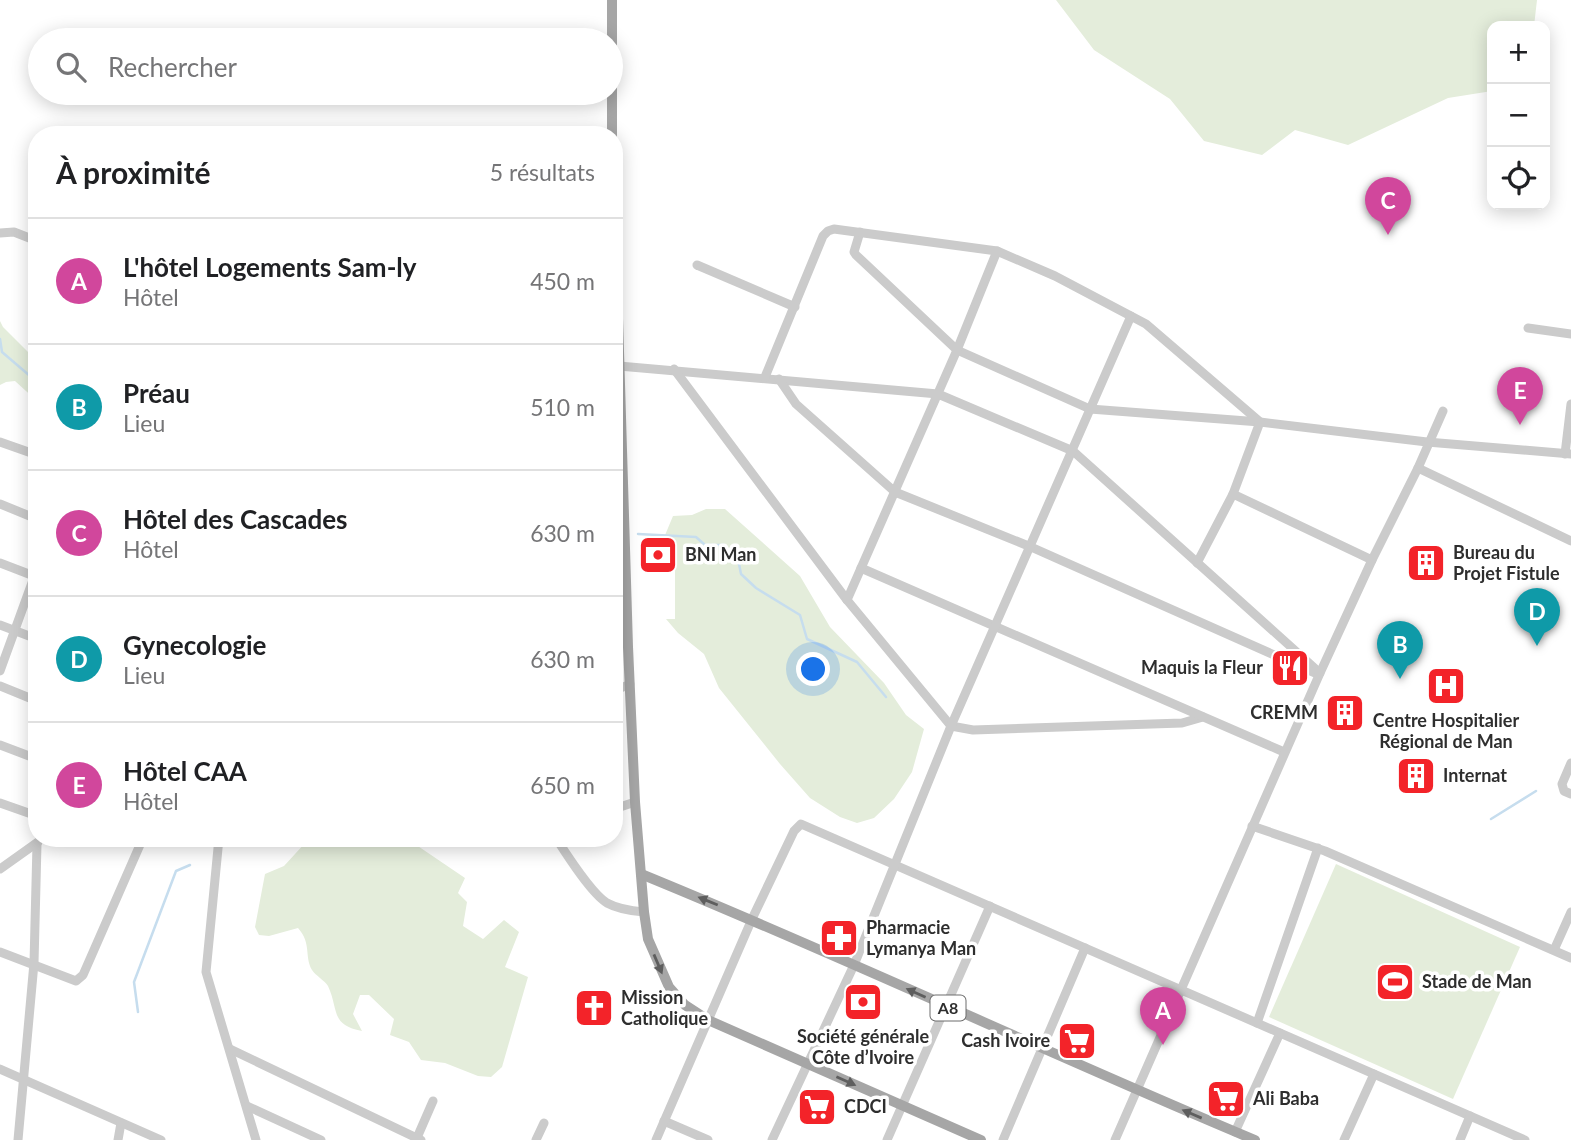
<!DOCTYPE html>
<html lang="fr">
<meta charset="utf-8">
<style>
:root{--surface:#fff;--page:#f6f6f6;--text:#202124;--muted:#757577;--line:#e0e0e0;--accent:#1a73e8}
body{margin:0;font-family:Lato,sans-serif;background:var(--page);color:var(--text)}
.controls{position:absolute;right:21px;top:21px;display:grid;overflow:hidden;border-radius:14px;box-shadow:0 4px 18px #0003}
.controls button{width:63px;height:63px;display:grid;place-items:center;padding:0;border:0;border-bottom:2px solid var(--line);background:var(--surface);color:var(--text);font:35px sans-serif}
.you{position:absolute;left:814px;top:670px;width:24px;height:24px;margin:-18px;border:5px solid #fff;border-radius:50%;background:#1a73e8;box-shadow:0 0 0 10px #1a73e833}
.badge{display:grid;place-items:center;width:46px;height:46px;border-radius:50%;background:var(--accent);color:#fff;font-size:23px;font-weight:700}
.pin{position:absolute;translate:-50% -58px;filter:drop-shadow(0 2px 4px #0008)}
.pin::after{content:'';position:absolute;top:37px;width:24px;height:21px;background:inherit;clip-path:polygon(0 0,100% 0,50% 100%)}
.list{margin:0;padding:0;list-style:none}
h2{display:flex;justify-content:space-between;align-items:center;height:91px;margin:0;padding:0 28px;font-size:30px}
h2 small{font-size:23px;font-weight:400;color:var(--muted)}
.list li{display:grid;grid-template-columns:46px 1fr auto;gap:21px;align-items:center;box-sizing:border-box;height:126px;padding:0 28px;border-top:2px solid var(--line)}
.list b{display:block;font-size:26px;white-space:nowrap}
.list p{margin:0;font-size:23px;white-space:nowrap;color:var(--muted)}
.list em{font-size:23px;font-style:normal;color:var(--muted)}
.icon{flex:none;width:38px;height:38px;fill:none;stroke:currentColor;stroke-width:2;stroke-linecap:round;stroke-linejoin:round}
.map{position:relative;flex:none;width:1571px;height:1140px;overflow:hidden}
.search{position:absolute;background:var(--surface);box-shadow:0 4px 18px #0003;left:28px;top:28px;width:595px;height:77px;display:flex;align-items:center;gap:18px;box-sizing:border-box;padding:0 24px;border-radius:38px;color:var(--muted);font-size:26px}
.panel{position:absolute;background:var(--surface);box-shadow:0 4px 18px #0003;left:28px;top:126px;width:595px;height:721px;border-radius:28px}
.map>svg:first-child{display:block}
.green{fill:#e4eddb}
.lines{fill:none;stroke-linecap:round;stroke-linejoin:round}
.stream{stroke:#c6ddee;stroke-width:2.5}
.minor{stroke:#cbcbcb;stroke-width:9}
.major{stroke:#a6a6a6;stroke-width:10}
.oneway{fill:#5e5e5e}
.labels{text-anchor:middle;stroke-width:7;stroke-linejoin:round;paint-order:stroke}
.shield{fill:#fff;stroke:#6d6d6d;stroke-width:2}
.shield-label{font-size:16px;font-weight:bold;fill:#2e2e2e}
.poi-label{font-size:18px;font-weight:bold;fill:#2e2e2e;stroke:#fff;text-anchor:start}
</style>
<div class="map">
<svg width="1571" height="1140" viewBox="0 0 1571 1140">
<rect width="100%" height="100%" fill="#fff"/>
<g class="green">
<path d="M 1056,0 L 1537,0 L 1534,26 L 1492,26 L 1492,91 L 1448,98 L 1348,145 L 1295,130 L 1262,155 L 1204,141 L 1170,99 L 1094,50 Z"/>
<path d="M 0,321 L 3,327 L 37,361 L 37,401 L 15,381 L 6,382 L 0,385 Z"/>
<path d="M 706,509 L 725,509 L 800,576 L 830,627 L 884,683 L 906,715 L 924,729 L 912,772 L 894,799 L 874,818 L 857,823 L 840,817 L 810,798 L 780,764 L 719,688 L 704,654 L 678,633 L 666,619 L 675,619 L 675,541 L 663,540 L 673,516 L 692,515 Z"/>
<path d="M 305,838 L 406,838 L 465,878 L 458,893 L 467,902 L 463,926 L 483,939 L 504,920 L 519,932 L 505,967 L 528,977 L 502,1067 L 491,1077 L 478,1076 L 445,1063 L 421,1060 L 409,1042 L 390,1035 L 394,1019 L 369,995 L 360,995 L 353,1014 L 362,1031 C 330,1025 339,1010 328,986 C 324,980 316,976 312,970 C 304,956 312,944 298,928 L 269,936 L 259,935 L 255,927 L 265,874 L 284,866 L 306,842 Z"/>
<path d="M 1336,864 L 1520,947 L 1453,1099 L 1269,1017 Z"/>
</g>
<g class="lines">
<g class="stream">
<path d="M 0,339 L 2,352 L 37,382"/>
<path d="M 638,534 L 696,537 L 705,545 L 724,545 L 727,554 L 738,559 L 741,574 L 756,588 L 800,615 L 807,639 L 857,662 L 886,697"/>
<path d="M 614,537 L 618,536"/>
<path d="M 1491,819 L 1536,791"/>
<path d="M 138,1012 L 134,982 L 176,871 L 190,865"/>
</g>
<g class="minor">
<path d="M 860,232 L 854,252 L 856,255 L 957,350 L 1090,409 L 1260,422 L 1427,442 L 1571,454"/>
<path d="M 0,233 L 14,232 L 37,241"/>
<path d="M 697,265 L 795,307"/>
<path d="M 1528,328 L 1571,334"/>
<path d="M 619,366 L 938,394 L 1073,451 L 1320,673"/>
<path d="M 674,369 L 847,600 L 951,726 L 973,730 L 1182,723 L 1203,717"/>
<path d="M 765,377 L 823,236 L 828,231 L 834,229 L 997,251 L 1055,276 L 1146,324 L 1260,422 L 1233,494 L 1197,563"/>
<path d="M 779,379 L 796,404 L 895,492 L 1031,547 L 1317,674"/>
<path d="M 0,442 L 37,455"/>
<path d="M 1565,454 L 1571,404"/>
<path d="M 1418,468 L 1571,541"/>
<path d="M 1233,494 L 1372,560"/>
<path d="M 0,504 L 37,519"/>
<path d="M 0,563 L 34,576"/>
<path d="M 861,568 L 1284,752"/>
<path d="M 847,600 L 957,350 L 997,251"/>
<path d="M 0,625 L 37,639"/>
<path d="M 0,671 L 37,569"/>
<path d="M 0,686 L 37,701"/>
<path d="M 614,691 L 630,684"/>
<path d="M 0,745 L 37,759"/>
<path d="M 1571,763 L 1562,784 L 1564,791 L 1571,794"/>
<path d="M 0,803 L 37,816"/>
<path d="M 614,809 L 635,802"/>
<path d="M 1252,826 L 1325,851 L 1571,958"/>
<path d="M 219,838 L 206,972 L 256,1140"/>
<path d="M 556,838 C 567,855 591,893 607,903 C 618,909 631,911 644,912"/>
<path d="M 0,869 L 38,842"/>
<path d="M 1554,950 L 1571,912"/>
<path d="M 0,952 L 76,981 L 83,975 L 143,838"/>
<path d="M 1257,1023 L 1318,848"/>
<path d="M 230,1049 L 421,1140"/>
<path d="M 0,1069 L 161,1140"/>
<path d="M 247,1106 L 321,1140"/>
<path d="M 664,1121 L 708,1140"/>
<path d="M 1235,1132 L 1280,1033"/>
<path d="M 18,1140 L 34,963 L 37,844"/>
<path d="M 118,1140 L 121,1123"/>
<path d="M 416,1140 L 433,1101"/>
<path d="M 536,1140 L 544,1123"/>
<path d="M 656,1140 L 752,919 L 794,831 L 801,824 L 1525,1140"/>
<path d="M 772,1140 L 854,965 L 951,726 L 1131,316"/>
<path d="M 887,1140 L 990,906"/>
<path d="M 1003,1140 L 1085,948"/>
<path d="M 1115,1140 L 1320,673 L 1372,560 L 1418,468 L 1443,411"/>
<path d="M 1344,1140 L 1374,1074"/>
<path d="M 1460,1140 L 1470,1116"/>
</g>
<g class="major">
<path d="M 612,0 L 612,135"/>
<path d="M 614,187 L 628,647 L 635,802 L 644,912 L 648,939 L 669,987 L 685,1005 L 708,1020 L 981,1140"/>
<path d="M 641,874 C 847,958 1049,1054 1255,1140"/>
</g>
</g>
<defs><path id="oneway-solid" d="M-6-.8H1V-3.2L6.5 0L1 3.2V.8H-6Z" transform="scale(1.75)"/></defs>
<g class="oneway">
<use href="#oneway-solid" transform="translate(708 901) rotate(-158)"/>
<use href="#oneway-solid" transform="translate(658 964) rotate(67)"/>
<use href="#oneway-solid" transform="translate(916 993) rotate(-156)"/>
<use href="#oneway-solid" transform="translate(846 1081) rotate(24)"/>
<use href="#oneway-solid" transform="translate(1192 1114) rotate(-157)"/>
</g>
<defs>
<g id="bank-square" transform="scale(2.0125)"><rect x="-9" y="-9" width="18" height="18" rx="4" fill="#f32329" stroke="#fff"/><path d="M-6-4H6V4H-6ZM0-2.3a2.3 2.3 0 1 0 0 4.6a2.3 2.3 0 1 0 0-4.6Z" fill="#fff"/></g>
<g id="building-square" transform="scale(2.0125)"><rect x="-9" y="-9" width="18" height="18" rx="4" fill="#f32329" stroke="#fff"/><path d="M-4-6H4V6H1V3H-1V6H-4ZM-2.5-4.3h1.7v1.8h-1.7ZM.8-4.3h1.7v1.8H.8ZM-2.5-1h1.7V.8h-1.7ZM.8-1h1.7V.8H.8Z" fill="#fff"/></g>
<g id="restaurant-square" transform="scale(2.0125)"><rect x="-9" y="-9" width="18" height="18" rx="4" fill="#f32329" stroke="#fff"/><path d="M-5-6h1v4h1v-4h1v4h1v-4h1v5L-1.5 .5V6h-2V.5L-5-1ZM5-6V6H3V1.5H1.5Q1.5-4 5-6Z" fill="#fff"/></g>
<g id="hospital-square" transform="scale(2.0125)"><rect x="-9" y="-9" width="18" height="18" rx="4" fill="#f32329" stroke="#fff"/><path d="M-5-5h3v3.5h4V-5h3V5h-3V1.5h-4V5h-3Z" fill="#fff"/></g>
<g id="pharmacy-square" transform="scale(2.0125)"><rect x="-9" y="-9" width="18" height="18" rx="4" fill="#f32329" stroke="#fff"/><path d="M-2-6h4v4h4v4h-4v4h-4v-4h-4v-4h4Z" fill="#fff"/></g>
<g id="stadium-square" transform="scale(2.0125)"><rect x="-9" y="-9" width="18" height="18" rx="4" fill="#f32329" stroke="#fff"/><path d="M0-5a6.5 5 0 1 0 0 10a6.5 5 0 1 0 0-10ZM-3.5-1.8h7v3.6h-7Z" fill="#fff"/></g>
<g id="church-square" transform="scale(2.0125)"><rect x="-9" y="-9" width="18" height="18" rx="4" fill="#f32329" stroke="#fff"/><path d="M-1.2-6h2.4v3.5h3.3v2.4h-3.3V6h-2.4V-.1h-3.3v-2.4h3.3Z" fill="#fff"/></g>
<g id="supermarket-square" transform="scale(2.0125)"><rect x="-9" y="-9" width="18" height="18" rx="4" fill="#f32329" stroke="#fff"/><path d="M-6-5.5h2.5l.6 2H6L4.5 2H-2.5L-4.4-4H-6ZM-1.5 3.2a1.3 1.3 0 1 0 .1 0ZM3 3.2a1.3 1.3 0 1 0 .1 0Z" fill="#fff"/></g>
</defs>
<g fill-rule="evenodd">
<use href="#bank-square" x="658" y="555"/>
<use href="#building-square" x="1426" y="563"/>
<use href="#restaurant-square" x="1290" y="668"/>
<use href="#hospital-square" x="1446" y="686"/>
<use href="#building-square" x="1345" y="713"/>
<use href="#building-square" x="1416" y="776"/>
<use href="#pharmacy-square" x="839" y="938"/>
<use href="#stadium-square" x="1395" y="982"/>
<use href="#bank-square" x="863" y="1002"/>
<use href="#church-square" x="594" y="1008"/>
<use href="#supermarket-square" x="1077" y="1041"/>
<use href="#supermarket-square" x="1226" y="1099"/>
<use href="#supermarket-square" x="817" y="1107"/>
</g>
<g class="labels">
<rect class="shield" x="930.5" y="995.5" width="35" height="25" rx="5"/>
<g class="shield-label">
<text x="948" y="1014">A8</text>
</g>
<g class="poi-label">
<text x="1453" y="559">Bureau du<tspan x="1453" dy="21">Projet Fistule</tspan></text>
<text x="685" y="561">BNI Man</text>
<text x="1263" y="674" text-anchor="end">Maquis la Fleur</text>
<text x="1318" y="719" text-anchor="end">CREMM</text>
<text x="1446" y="727" text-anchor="middle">Centre Hospitalier<tspan x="1446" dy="21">Régional de Man</tspan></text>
<text x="1443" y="782">Internat</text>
<text x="866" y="934">Pharmacie<tspan x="866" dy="21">Lymanya Man</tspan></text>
<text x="1422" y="988">Stade de Man</text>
<text x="621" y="1004">Mission<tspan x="621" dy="21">Catholique</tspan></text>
<text x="863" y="1043" text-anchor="middle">Société générale<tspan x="863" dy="21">Côte d’Ivoire</tspan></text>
<text x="1050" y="1047" text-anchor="end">Cash Ivoire</text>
<text x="1253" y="1105">Ali Baba</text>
<text x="844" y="1113">CDCI</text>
</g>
</g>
</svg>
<div class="controls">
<button>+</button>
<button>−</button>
<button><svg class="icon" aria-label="locate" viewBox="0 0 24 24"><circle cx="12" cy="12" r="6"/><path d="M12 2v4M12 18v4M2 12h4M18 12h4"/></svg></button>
</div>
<div class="you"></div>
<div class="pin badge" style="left:1163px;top:1045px;background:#d1479c">A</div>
<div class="pin badge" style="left:1400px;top:679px;background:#0f9aa8">B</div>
<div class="pin badge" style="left:1388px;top:235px;background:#d1479c">C</div>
<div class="pin badge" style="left:1537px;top:646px;background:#0f9aa8">D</div>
<div class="pin badge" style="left:1520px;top:425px;background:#d1479c">E</div>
<div class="search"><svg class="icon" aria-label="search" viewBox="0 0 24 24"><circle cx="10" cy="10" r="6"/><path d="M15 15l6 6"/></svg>Rechercher</div>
<section class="panel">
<h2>À proximité<small>5 résultats</small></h2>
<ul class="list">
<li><span class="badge" style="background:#d1479c">A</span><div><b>L'hôtel Logements Sam-ly</b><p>Hôtel</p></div><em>450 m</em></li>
<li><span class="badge" style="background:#0f9aa8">B</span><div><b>Préau</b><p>Lieu</p></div><em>510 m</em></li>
<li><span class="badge" style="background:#d1479c">C</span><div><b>Hôtel des Cascades</b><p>Hôtel</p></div><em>630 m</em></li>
<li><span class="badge" style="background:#0f9aa8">D</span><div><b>Gynecologie</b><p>Lieu</p></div><em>630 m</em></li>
<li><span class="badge" style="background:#d1479c">E</span><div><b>Hôtel CAA</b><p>Hôtel</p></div><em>650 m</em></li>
</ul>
</section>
</div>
